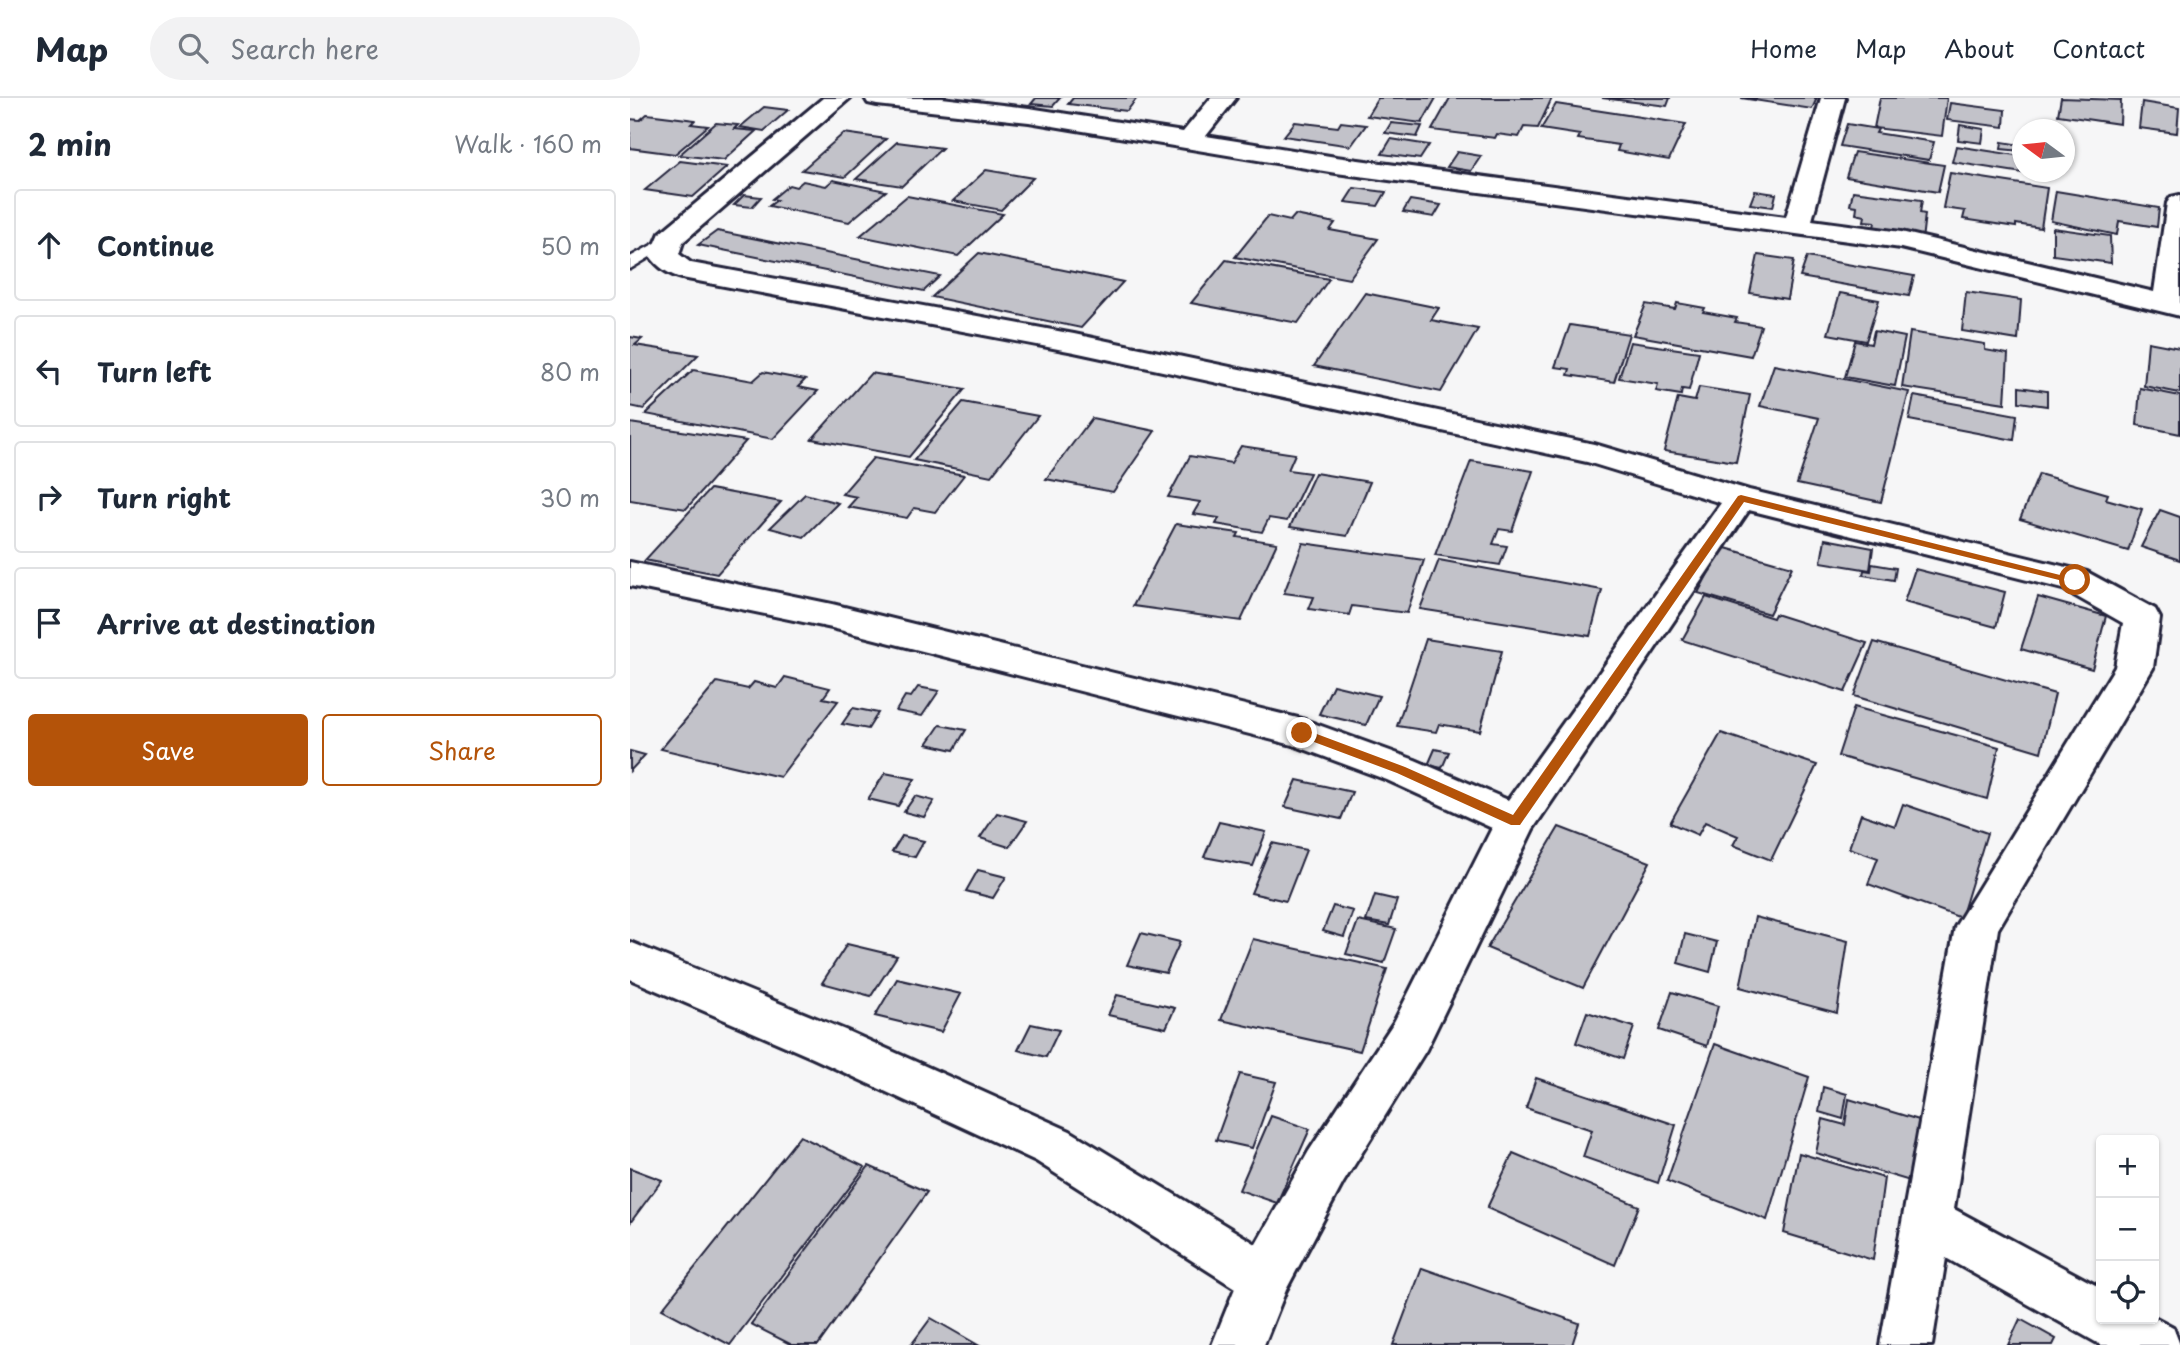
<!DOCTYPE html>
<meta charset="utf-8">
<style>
:root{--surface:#fff;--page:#f2f2f3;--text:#1f2937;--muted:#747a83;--line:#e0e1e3;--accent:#b45309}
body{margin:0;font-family:"Playpen Sans",sans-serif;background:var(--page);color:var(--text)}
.controls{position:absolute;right:21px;bottom:21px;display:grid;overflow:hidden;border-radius:7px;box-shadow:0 2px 5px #0004}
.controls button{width:63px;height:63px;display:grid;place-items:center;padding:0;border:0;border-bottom:2px solid var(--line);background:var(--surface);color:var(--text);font:35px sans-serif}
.compass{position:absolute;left:1382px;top:21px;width:63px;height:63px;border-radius:50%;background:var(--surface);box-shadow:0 2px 5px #0004;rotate:285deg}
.stop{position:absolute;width:21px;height:21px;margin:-16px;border:5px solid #b45309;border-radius:50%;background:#fff}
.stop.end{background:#b45309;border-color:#fff;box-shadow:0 2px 7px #0008}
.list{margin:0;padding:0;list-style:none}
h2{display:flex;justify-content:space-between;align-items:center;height:91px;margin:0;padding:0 28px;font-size:30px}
h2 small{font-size:23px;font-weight:400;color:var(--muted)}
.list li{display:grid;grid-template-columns:46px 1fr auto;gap:21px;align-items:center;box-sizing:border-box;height:112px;margin:0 14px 14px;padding:0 14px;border:2px solid var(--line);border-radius:7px}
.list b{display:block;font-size:26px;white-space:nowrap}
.list em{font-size:23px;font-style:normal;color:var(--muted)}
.actions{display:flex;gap:14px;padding:21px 28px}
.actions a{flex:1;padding:16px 0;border:2px solid var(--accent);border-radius:7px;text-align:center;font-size:24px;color:var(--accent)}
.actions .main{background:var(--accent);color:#fff}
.icon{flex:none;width:38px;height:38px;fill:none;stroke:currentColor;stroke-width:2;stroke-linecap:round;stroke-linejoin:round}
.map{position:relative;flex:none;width:1550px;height:1247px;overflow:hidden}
header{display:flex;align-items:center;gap:42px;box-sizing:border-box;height:98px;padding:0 35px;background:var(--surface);border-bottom:2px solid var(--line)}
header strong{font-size:33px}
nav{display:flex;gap:38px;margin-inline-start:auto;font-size:24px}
.search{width:490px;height:63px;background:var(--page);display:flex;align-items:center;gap:18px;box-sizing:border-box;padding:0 24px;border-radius:38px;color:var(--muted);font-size:26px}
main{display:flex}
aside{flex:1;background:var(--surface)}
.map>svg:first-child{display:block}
.building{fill:#c2c2c9;stroke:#22223b;stroke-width:2}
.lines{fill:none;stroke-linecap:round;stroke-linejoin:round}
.lane-casing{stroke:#22223b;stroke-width:5}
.street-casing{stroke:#22223b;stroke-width:6}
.lane{fill:#fff;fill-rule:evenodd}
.street{fill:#fff;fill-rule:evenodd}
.route{fill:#b45309}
</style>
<header>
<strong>Map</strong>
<div class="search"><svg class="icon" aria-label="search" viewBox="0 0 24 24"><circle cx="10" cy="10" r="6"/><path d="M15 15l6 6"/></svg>Search here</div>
<nav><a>Home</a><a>Map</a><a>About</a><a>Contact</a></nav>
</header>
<main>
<aside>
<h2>2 min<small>Walk · 160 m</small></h2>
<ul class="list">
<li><svg class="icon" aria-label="ahead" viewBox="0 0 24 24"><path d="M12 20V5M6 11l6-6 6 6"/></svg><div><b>Continue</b></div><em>50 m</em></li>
<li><svg class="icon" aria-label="left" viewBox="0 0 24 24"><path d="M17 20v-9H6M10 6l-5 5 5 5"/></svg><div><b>Turn left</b></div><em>80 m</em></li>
<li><svg class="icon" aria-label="right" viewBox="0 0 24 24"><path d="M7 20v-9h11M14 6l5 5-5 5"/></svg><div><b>Turn right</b></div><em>30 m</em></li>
<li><svg class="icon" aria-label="arrive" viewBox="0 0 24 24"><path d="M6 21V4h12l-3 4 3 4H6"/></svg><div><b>Arrive at destination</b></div></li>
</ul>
<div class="actions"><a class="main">Save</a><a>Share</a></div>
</aside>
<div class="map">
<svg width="1550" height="1247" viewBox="0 0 1550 1247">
<rect width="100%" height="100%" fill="#f6f6f7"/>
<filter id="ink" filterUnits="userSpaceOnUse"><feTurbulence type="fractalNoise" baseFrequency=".0143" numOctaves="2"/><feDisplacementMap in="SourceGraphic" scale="14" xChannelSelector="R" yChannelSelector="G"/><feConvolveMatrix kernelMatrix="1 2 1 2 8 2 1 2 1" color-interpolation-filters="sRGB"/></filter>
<g filter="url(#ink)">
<g class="building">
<path d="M 406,0 L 430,0 L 423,8 L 401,6 Z"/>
<path d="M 443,0 L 507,0 L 497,13 L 438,6 Z"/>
<path d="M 748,0 L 806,0 L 792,25 L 737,18 Z"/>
<path d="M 820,0 L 922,0 L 908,30 L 894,29 L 889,39 L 867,36 L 865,40 L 802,32 Z"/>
<path d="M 972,0 L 1040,0 L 1037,8 Z"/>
<path d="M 1111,0 L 1187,0 L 1182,11 Z"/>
<path d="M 1250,0 L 1317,0 L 1312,38 L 1244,30 Z"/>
<path d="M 1431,0 L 1491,2 L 1490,26 L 1428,17 Z"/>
<path d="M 1512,4 L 1549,10 L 1547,35 L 1509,30 Z"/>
<path d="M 1320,5 L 1375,12 L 1374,29 L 1317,22 Z"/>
<path d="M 926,6 L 1056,26 L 1039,62 L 987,53 L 989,47 L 948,41 L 950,37 L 911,31 Z"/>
<path d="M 134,9 L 158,12 L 134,33 L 110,29 Z"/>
<path d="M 17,16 L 65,22 L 61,26 L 78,28 L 45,56 L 0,50 L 0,21 L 10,22 Z"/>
<path d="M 665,24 L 708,29 L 711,24 L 736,27 L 721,48 L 654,38 Z"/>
<path d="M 86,25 L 108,27 L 104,31 L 126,33 L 94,62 L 49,57 Z"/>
<path d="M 761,25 L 792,28 L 787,39 L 755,35 Z"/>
<path d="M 1217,26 L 1248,31 L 1246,35 L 1304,44 L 1299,62 L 1210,48 Z"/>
<path d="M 1330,27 L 1354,31 L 1352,45 L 1328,42 Z"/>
<path d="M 214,35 L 256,41 L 215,79 L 172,72 Z"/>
<path d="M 761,41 L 799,47 L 790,61 L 752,56 Z"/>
<path d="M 267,44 L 312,50 L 272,88 L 226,81 Z"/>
<path d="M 1372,44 L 1391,47 L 1391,53 L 1371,51 Z"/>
<path d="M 1326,48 L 1392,58 L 1392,74 L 1420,74 L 1419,79 L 1322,64 Z"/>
<path d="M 827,54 L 851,58 L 841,73 L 817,69 Z"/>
<path d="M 1224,54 L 1314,67 L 1308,94 L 1216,79 Z"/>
<path d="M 50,63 L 97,69 L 63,99 L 15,92 Z"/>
<path d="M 356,72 L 403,80 L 371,112 L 323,103 Z"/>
<path d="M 1320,75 L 1417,90 L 1411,130 L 1386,126 L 1386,129 L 1333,121 L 1335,113 L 1313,110 Z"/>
<path d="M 203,82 L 256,93 L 219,124 L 139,108 L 147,102 L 142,101 L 159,87 L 166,89 L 173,83 L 196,88 Z"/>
<path d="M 724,90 L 756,94 L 748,108 L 715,104 Z"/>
<path d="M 1125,93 L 1146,96 L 1143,109 L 1120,106 Z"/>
<path d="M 1223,93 L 1292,102 L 1290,115 L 1295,116 L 1292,142 L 1243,135 L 1245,124 L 1234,123 L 1235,118 L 1226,116 L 1227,108 L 1220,107 Z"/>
<path d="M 1426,93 L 1529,110 L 1527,129 L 1489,123 L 1487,137 L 1421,123 Z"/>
<path d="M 114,97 L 131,99 L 122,109 L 104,107 Z"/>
<path d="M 277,98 L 373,116 L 328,158 L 230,138 Z"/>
<path d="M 780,102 L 811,107 L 804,119 L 773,114 Z"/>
<path d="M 665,117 L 705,125 L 700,132 L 748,141 L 719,181 L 605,159 L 638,118 L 660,123 Z"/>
<path d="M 1423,130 L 1480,138 L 1481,165 L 1423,157 Z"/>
<path d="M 87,133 L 310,178 L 294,193 L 68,147 Z"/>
<path d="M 349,155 L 493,184 L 451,230 L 302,199 Z"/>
<path d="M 1128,157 L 1164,162 L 1157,201 L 1120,195 Z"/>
<path d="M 1177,159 L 1284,178 L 1279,198 L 1170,179 Z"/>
<path d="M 596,162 L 699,181 L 668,225 L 561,205 Z"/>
<path d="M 1336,194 L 1391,202 L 1388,242 L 1332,233 Z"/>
<path d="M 735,195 L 809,210 L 801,222 L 848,231 L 811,294 L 684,268 Z"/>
<path d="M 1210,195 L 1249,202 L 1236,243 L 1198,236 Z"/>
<path d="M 1047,205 L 1075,210 L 1073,214 L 1107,220 L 1105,224 L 1131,228 L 1121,258 L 1003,237 L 1016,206 L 1045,211 Z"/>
<path d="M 940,227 L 999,236 L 984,284 L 938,277 L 940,271 L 925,269 Z"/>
<path d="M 1244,233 L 1275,239 L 1265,288 L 1215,279 L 1225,243 L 1241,246 Z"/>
<path d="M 1280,234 L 1355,246 L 1355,252 L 1378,256 L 1375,305 L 1272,289 Z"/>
<path d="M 0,239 L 12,241 L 5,247 L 68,257 L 14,311 L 0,308 Z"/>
<path d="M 1000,244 L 1069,254 L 1059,292 L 1052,291 L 1051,297 L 1026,293 L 1028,286 L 989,280 Z"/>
<path d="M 1518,244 L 1550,250 L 1550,295 L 1514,288 Z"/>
<path d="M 1144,267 L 1279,294 L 1251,404 L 1167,386 L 1189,320 L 1130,308 Z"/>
<path d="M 63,272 L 123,283 L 133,274 L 175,282 L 168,289 L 188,293 L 143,341 L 16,316 Z"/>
<path d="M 241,275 L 335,291 L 279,359 L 182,341 Z"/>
<path d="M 1069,289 L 1120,297 L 1106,364 L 1034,353 L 1048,300 L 1065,303 Z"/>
<path d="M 1389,289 L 1417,293 L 1417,308 L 1389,304 Z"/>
<path d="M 1510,290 L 1550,298 L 1550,336 L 1507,327 Z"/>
<path d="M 1284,298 L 1387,317 L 1384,342 L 1279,322 Z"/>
<path d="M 333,304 L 408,318 L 361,378 L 284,362 Z"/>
<path d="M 462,320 L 525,333 L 483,394 L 416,381 Z"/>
<path d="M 0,325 L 116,343 L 56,411 L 0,402 Z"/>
<path d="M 611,348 L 665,356 L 658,372 L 680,375 L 657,423 L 639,420 L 632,434 L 586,426 L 589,420 L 563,416 L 570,404 L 538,399 L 560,358 L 601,365 Z"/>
<path d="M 243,360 L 334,377 L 305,414 L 284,410 L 277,420 L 218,409 L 227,399 L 212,396 Z"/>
<path d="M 841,363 L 903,373 L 882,433 L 869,431 L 863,446 L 877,448 L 870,467 L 805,457 Z"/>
<path d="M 685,375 L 740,384 L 717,438 L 660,429 Z"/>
<path d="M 1409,376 L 1478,396 L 1476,401 L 1512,411 L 1498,453 L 1390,421 Z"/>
<path d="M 80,391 L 151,404 L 87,476 L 15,462 Z"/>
<path d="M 175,396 L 208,405 L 174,439 L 140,430 Z"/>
<path d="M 1530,412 L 1550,419 L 1550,462 L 1511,449 Z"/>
<path d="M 546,426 L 609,435 L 607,439 L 647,445 L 611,523 L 503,508 Z"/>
<path d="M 1195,441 L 1243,450 L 1240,472 L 1191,464 Z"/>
<path d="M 673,445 L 794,462 L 777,515 L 722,508 L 719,517 L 679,511 L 684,499 L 654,495 Z"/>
<path d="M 1092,449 L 1162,469 L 1139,516 L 1068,495 Z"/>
<path d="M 809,462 L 972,492 L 960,538 L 790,511 Z"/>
<path d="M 1242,466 L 1266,470 L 1264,482 L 1233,477 L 1234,472 L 1241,473 Z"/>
<path d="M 1285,471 L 1375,494 L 1366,529 L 1274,504 Z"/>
<path d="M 1076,499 L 1143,520 L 1145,516 L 1237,545 L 1215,594 L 1052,542 Z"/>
<path d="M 1408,499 L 1476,518 L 1462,571 L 1391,551 Z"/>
<path d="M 796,541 L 872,553 L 850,633 L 809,626 L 806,634 L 767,628 Z"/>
<path d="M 1244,544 L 1425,596 L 1411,654 L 1224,598 Z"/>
<path d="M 155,579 L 200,590 L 193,600 L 208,603 L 150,679 L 31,651 L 87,584 L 118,591 L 124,584 L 147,590 Z"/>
<path d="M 703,587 L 749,598 L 736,627 L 689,616 Z"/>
<path d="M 288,589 L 309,593 L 292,618 L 266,613 L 275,598 L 281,599 Z"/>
<path d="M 1224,609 L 1369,649 L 1357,701 L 1208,658 Z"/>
<path d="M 223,610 L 248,615 L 238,631 L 212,626 Z"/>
<path d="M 310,627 L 336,632 L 324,652 L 297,646 Z"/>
<path d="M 1091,635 L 1187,667 L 1141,762 L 1103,747 L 1108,738 L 1075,724 L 1068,737 L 1040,725 Z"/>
<path d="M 805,651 L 819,654 L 812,670 L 798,667 Z"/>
<path d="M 0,653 L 15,657 L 0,673 Z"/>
<path d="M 255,675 L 285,681 L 268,708 L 238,701 Z"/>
<path d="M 667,682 L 722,694 L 711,721 L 655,709 Z"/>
<path d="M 285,698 L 304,703 L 294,719 L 274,714 Z"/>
<path d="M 1273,706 L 1357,735 L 1331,820 L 1238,786 L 1248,760 L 1219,750 L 1231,716 L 1265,728 Z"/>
<path d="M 367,715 L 397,723 L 379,749 L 350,740 Z"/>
<path d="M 589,724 L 636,734 L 623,768 L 574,759 Z"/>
<path d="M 929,729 L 1020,764 L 953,890 L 857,850 Z"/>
<path d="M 272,738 L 294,743 L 285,759 L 262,754 Z"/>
<path d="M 642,745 L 676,752 L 656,803 L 621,795 Z"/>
<path d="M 348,772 L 376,779 L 363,800 L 336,793 Z"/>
<path d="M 745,797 L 767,802 L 759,827 L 736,823 Z"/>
<path d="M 703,808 L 723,813 L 714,839 L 693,833 Z"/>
<path d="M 1125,819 L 1218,843 L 1207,915 L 1110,889 Z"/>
<path d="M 728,823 L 766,831 L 754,865 L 716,856 Z"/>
<path d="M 511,835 L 550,844 L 536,875 L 497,867 Z"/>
<path d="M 1055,836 L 1087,844 L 1080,874 L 1048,865 Z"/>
<path d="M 623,841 L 757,871 L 730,953 L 591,922 Z"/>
<path d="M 217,846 L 267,858 L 241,898 L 192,885 Z"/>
<path d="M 267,881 L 331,896 L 311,934 L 245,918 Z"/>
<path d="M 1042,894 L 1088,908 L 1077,948 L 1029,932 Z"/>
<path d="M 487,897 L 545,910 L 536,930 L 478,917 Z"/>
<path d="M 957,914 L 1004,929 L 993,961 L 946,945 Z"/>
<path d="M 401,926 L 429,932 L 416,959 L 388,952 Z"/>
<path d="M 1085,946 L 1179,979 L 1137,1122 L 1037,1083 Z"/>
<path d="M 610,976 L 646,984 L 622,1050 L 586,1042 Z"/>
<path d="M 906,980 L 1046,1027 L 1028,1085 L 953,1059 L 962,1032 L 896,1010 Z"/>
<path d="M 1193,989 L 1217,996 L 1213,1021 L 1189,1014 Z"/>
<path d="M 1219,1001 L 1289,1022 L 1280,1083 L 1186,1055 L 1193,1021 L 1215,1027 Z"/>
<path d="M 641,1018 L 680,1031 L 647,1105 L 609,1092 Z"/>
<path d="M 170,1038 L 235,1069 L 100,1247 L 32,1211 Z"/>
<path d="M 883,1055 L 1009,1108 L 985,1167 L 857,1110 Z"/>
<path d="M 1169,1055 L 1254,1080 L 1243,1162 L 1154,1135 Z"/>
<path d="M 239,1068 L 297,1094 L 188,1247 L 162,1247 L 121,1226 Z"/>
<path d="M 0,1070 L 32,1082 L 0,1125 Z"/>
<path d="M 792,1170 L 949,1225 L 942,1247 L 763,1247 Z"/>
<path d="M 301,1220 L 348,1247 L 281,1247 Z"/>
<path d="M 1390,1221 L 1426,1241 L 1423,1247 L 1378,1247 Z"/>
</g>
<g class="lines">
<g class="lane-casing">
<path id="lane" d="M 40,137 L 45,138 L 47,141 L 45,144 L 0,171 L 0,159 Z"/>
</g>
<g class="street-casing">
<g id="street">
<path d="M 193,0 L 220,0 L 53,144 L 49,156 L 61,165 L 444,236 L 964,346 L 1119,392 L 1457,474 L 1525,511 L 1530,520 L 1523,570 L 1368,831 L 1324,1111 L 1471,1190 L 1471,1221 L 1524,1219 L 1543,1229 L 1550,1247 L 1471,1247 L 1316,1160 L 1302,1247 L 1250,1247 L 1325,829 L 1485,569 L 1493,525 L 1433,491 L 1119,412 L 903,731 L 796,952 L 713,1085 L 656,1192 L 634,1247 L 582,1247 L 605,1190 L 406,1063 L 183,960 L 0,881 L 0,844 L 215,932 L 440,1033 L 626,1146 L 679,1053 L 764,924 L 862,730 L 757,682 L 663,647 L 202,530 L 0,488 L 0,464 L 202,506 L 672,621 L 785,662 L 878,702 L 1091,405 L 957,364 L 444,254 L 52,180 C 39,177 28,169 20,158 L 30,135 Z"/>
<path d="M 235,0 L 312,0 L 399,10 L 553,34 L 581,0 L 606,0 L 576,38 L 706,59 L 1156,119 L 1191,0 L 1215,0 L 1182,122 L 1271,134 L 1524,194 L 1537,105 L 1541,99 L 1550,97 L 1550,218 L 1271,150 L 706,75 L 399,24 L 247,7 L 238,5 Z"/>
</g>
</g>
<use href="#lane" class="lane"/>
<use href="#street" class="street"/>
</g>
</g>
<path class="route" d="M 1111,397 L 1450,482 L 1445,486 L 1114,404 L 890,727 L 881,727 L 767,675 L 668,638 L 666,635 L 668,632 L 676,632 L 775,669 L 883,717 L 1108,398 Z"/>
</svg>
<div class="controls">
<button>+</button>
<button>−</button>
<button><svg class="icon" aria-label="locate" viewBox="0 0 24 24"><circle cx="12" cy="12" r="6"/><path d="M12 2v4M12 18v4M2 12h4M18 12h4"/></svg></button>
</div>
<svg class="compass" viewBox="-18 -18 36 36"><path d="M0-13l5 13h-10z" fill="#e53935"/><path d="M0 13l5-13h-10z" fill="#747a83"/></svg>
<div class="stop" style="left:1445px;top:482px"></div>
<div class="stop end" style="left:672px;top:635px"></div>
</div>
</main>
